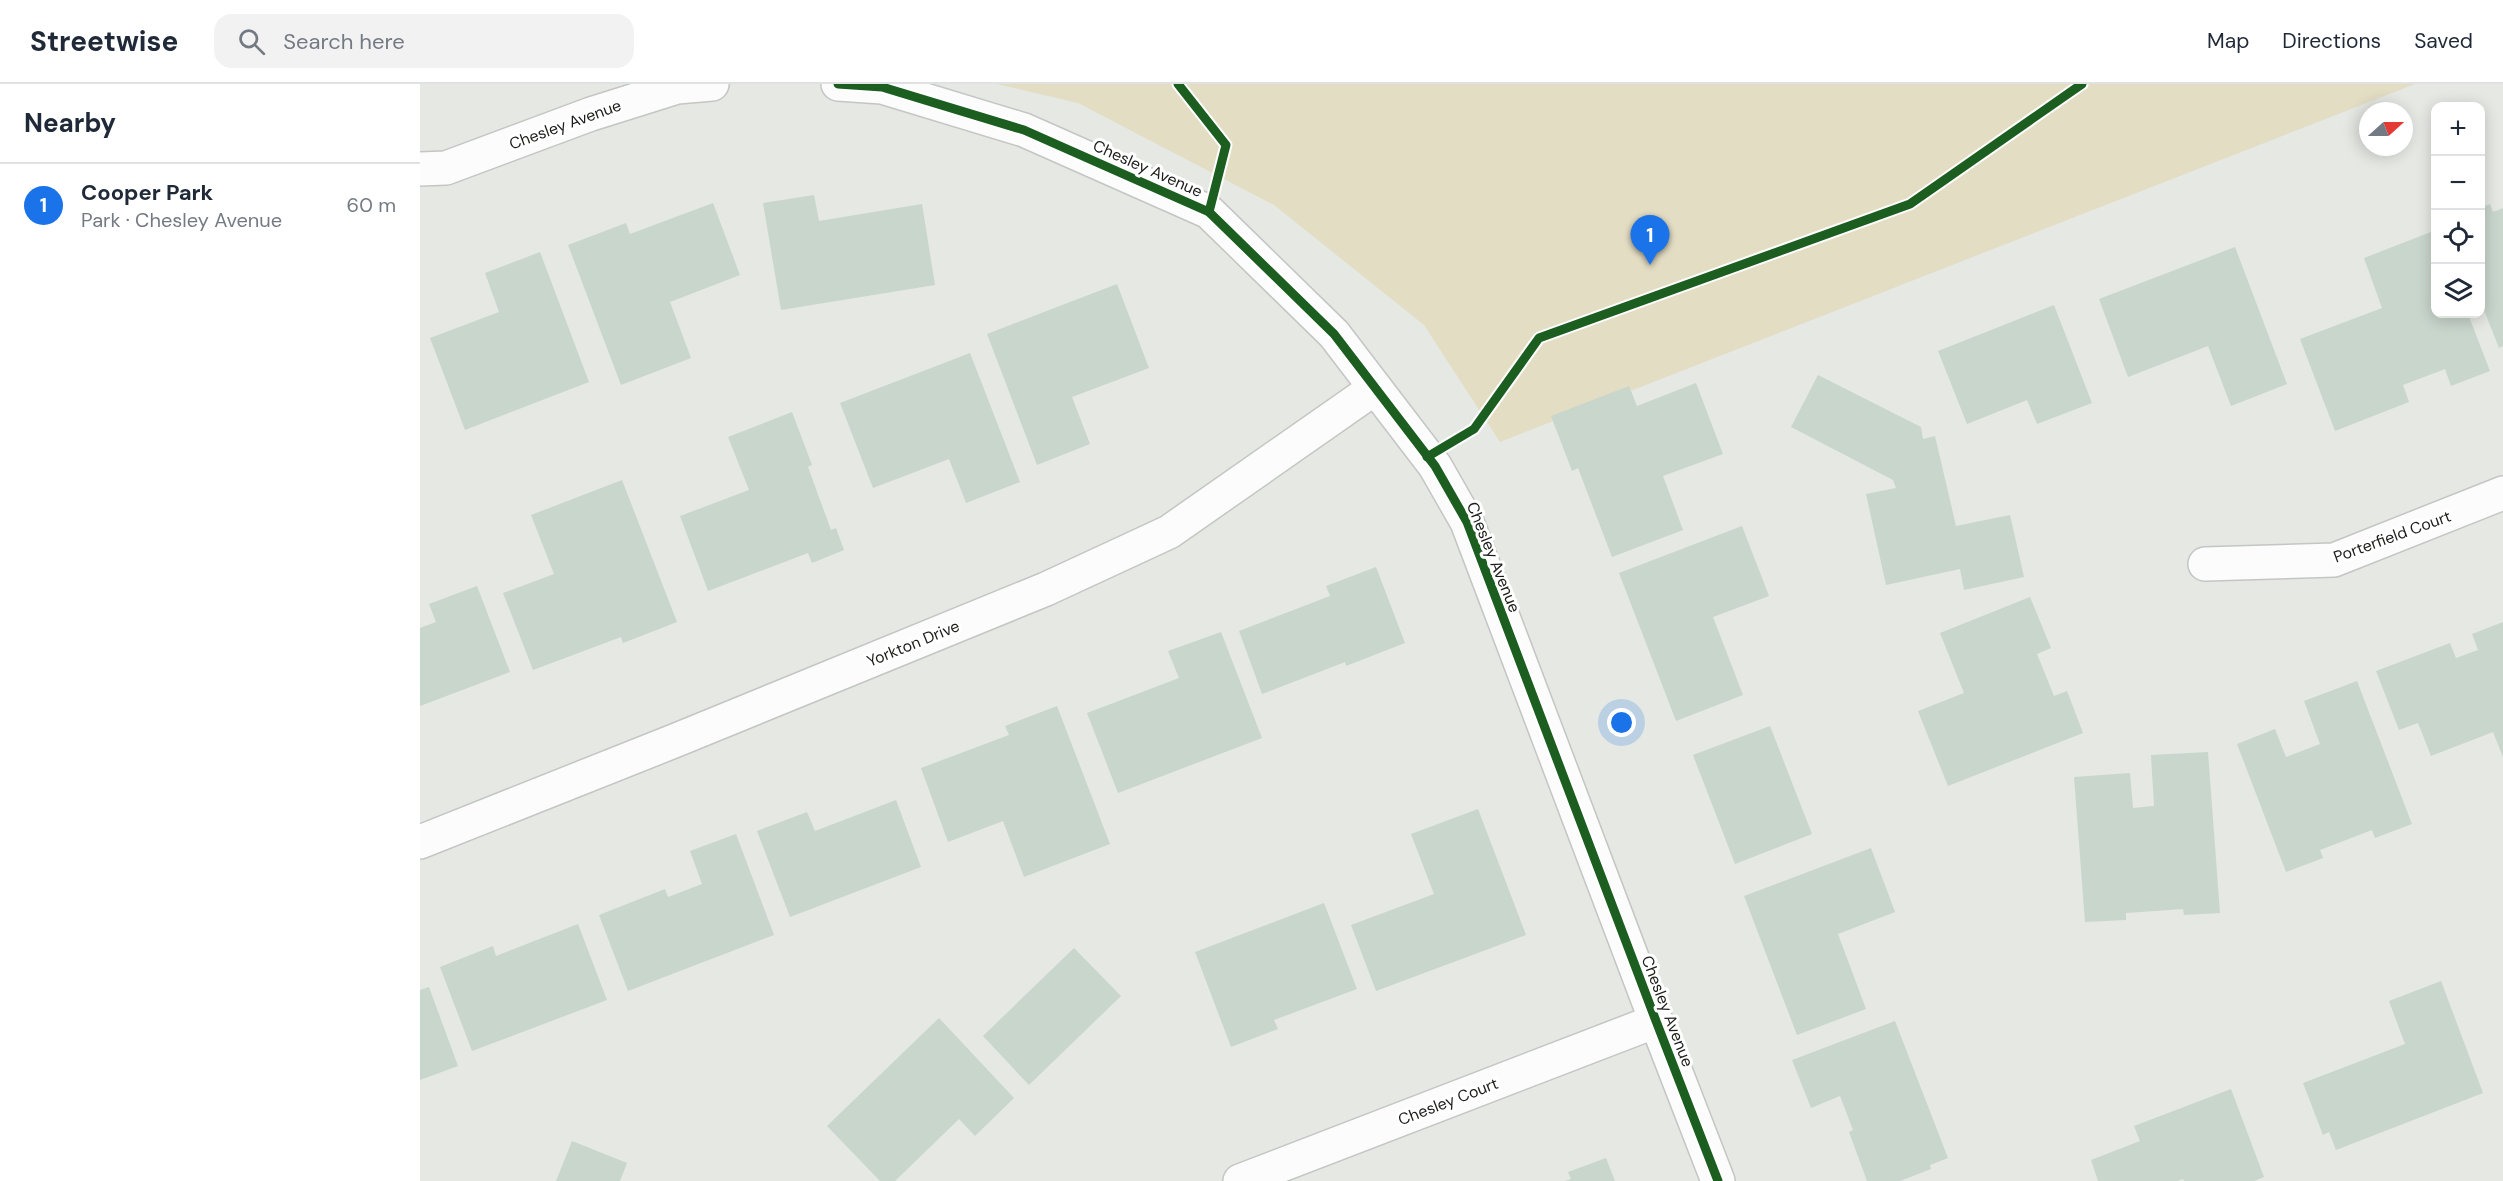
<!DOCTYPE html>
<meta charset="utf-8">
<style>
:root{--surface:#fff;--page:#f2f2f3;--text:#1f2937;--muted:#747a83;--line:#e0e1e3;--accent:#1a73e8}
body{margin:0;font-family:"DM Sans",sans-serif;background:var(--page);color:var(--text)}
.controls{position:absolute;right:18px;top:18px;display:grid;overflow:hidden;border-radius:12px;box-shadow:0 3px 15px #0003}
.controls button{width:54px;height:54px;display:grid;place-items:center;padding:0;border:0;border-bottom:2px solid var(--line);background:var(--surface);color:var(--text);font:30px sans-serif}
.compass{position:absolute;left:1939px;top:18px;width:54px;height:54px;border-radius:50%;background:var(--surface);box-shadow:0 3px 15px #0003;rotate:69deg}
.you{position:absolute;left:1202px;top:639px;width:21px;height:21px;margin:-15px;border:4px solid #fff;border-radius:50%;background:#1a73e8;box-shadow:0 0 0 9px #1a73e833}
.badge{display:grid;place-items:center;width:39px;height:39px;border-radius:50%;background:var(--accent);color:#fff;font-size:20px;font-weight:700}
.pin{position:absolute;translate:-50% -50px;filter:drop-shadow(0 2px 3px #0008)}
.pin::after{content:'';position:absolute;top:32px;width:21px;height:18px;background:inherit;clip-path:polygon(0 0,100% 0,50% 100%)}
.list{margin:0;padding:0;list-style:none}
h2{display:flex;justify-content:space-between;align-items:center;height:78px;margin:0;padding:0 24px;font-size:26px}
h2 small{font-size:20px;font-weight:400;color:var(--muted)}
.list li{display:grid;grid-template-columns:39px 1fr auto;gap:18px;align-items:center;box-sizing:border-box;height:84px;padding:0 24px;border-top:2px solid var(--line)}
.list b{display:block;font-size:22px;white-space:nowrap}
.list p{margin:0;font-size:20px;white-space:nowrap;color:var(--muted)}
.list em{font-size:20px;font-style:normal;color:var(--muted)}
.icon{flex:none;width:33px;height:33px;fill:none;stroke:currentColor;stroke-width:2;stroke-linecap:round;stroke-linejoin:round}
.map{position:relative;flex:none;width:2083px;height:1097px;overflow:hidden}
header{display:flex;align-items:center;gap:36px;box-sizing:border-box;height:84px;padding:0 30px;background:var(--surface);border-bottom:2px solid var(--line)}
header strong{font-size:28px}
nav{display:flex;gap:33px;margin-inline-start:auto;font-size:21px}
.search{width:420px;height:54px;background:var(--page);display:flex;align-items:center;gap:15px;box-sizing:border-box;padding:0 21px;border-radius:18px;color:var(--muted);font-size:22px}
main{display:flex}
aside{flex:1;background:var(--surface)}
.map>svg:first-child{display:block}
.green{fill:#e3ddc4}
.building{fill:#c9d6cc}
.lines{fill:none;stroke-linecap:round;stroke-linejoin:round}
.street-casing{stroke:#c4c6c3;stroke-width:36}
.street{stroke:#fbfcfb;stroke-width:33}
.cycleway-casing{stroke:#fff;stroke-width:13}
.cycleway{stroke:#1b5e20;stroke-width:9}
.labels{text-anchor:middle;stroke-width:6;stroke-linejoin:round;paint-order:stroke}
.street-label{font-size:16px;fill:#1a1c19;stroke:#fff}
</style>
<header>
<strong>Streetwise</strong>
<div class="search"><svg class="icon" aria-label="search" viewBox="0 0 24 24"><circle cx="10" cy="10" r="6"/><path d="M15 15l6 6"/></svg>Search here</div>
<nav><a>Map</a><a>Directions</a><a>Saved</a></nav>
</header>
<main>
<aside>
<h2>Nearby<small></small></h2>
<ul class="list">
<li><span class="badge">1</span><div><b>Cooper Park</b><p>Park · Chesley Avenue</p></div><em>60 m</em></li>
</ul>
</aside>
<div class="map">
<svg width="2083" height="1097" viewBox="0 0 2083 1097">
<rect width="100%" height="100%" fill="#e5e8e3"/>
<path class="green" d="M 577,0 L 1995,0 L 1080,358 L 1004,241 L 854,121 L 658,19 Z"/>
<g class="building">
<path d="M 394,111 L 399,137 L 502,120 L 515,201 L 361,226 L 343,119 Z"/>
<path d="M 293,119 L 320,191 L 250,218 L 271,274 L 201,301 L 148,161 L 206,139 L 210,150 Z"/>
<path d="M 2070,120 L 2073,128 L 2083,124 L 2083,262 L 2079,264 L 2060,216 L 2060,124 Z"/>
<path d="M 2016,146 L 2016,230 L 2048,230 L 2070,287 L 2031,302 L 2025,285 L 1983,301 L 1989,318 L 1915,347 L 1880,255 L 1962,224 L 1944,174 Z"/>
<path d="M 1815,163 L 1867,300 L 1811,322 L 1788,262 L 1708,293 L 1679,215 Z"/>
<path d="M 120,168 L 169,298 L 45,346 L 10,254 L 79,228 L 65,189 Z"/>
<path d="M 697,200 L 729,284 L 652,313 L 670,360 L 617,381 L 567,250 Z"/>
<path d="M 1634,221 L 1672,319 L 1617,340 L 1607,316 L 1547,340 L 1518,267 Z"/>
<path d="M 550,269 L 600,398 L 546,419 L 529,375 L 453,404 L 420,319 Z"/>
<path d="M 1398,291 L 1501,343 L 1503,355 L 1515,352 L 1536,442 L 1590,431 L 1604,493 L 1544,506 L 1540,485 L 1466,501 L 1446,410 L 1476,404 L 1473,396 L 1371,343 Z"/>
<path d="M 1276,299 L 1303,370 L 1243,392 L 1263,446 L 1192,473 L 1158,384 L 1152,387 L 1131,332 L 1209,302 L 1217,322 Z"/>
<path d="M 372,328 L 392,381 L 388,383 L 411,446 L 416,444 L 424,466 L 392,479 L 388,469 L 288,507 L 260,432 L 329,406 L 308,353 Z"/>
<path d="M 202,396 L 257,538 L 203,559 L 201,553 L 113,586 L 83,509 L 134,490 L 111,431 Z"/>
<path d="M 1322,442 L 1349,512 L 1293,533 L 1323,611 L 1256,637 L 1199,489 Z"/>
<path d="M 956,483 L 985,559 L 926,582 L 925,578 L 842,610 L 819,547 L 910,512 L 906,502 Z"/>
<path d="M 57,502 L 90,588 L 0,622 L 0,544 L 16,538 L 9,520 Z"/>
<path d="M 1610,513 L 1631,564 L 1617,570 L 1634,612 L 1647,607 L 1663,649 L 1528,702 L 1498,627 L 1544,609 L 1520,549 Z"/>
<path d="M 2083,538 L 2083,673 L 2073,648 L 2011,672 L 1998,639 L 1979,646 L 1956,587 L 2030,559 L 2036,574 L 2058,566 L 2052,550 Z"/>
<path d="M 801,548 L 842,654 L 698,709 L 667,629 L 759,594 L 748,567 Z"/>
<path d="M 1937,597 L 1992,740 L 1955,754 L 1952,746 L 1900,766 L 1903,774 L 1866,788 L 1817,660 L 1855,645 L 1866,673 L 1900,660 L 1884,617 Z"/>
<path d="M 637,622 L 690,760 L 604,793 L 583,737 L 528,758 L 501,684 L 589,651 L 585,642 Z"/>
<path d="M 1350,642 L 1392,750 L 1315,780 L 1273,671 Z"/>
<path d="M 1788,668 L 1800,829 L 1764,831 L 1763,825 L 1706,829 L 1706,836 L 1665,838 L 1654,693 L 1710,689 L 1713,724 L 1734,722 L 1731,671 Z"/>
<path d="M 476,716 L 501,783 L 370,833 L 337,747 L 387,728 L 395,747 Z"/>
<path d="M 1058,725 L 1106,851 L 956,907 L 931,841 L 1014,810 L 991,750 Z"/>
<path d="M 316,750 L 354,851 L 208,907 L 179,831 L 245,805 L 248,813 L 282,800 L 270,767 Z"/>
<path d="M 1451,764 L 1475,828 L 1418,850 L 1446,925 L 1377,951 L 1324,812 Z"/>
<path d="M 904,819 L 937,905 L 854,936 L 858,945 L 811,963 L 775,868 Z"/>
<path d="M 158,840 L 187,916 L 52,967 L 20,883 L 73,862 L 76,872 Z"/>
<path d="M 654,864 L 701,912 L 609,1001 L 563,952 Z"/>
<path d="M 2021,897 L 2063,1009 L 1916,1066 L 1909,1048 L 1903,1051 L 1883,999 L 1985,960 L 1969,917 Z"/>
<path d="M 9,903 L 38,982 L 0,996 L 0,906 Z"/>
<path d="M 519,934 L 594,1014 L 555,1052 L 539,1035 L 475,1097 L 460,1097 L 407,1042 Z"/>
<path d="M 1475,937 L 1528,1074 L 1510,1081 L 1511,1085 L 1480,1097 L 1447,1097 L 1429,1048 L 1433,1046 L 1420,1012 L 1391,1024 L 1372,976 Z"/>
<path d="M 1811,1005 L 1844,1093 L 1834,1097 L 1764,1097 L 1763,1095 L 1758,1097 L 1678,1097 L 1671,1076 L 1720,1057 L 1714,1042 Z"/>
<path d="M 152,1057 L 207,1079 L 200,1097 L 136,1097 Z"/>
<path d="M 1186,1074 L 1195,1097 L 1145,1097 L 1151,1095 L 1148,1088 Z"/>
</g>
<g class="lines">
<g class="street-casing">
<g id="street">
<path d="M 418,0 L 462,3 L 604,46 L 789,128 L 914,250 L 1015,382 L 1047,438 L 1236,937 L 1298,1097"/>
<path d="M 0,85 L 26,84 L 171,30 L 257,3 L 292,0"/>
<path d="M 1785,480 L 1914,476 L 2083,409"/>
<path d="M 0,758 L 254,657 L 626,505 L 749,448 L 955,304"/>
<path d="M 820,1097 L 1236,937"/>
</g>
</g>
<use href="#street" class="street"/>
<g class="cycleway-casing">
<g id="cycleway">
<path d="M 418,0 L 462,3 L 604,46 L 789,128 L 914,250 L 1015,382 L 1047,438 L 1236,937 L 1298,1097"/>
<path d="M 758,0 L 806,61 L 789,128"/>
<path d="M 1007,373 L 1054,345 L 1119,254 L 1490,120 L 1662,0"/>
</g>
</g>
<use href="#cycleway" class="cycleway"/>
</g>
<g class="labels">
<g class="street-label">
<text transform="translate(145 40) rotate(-20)" y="6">Chesley Avenue</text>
<text transform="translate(728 84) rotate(24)" y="6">Chesley Avenue</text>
<text transform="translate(1972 452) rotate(-20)" y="6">Porterfield Court</text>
<text transform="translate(1074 473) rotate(68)" y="6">Chesley Avenue</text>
<text transform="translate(493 559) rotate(-22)" y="6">Yorkton Drive</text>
<text transform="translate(1248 927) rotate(69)" y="6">Chesley Avenue</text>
<text transform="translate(1028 1017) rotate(-21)" y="6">Chesley Court</text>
</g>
</g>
</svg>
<div class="controls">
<button>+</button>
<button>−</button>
<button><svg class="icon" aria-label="locate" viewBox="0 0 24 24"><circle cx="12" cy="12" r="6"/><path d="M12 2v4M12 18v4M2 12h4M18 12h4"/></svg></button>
<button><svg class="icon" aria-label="layers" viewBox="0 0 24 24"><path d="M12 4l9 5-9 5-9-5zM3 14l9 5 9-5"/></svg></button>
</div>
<svg class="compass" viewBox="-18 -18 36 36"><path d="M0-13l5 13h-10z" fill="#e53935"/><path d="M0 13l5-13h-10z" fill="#747a83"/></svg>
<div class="you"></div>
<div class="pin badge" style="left:1230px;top:181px">1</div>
</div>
</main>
